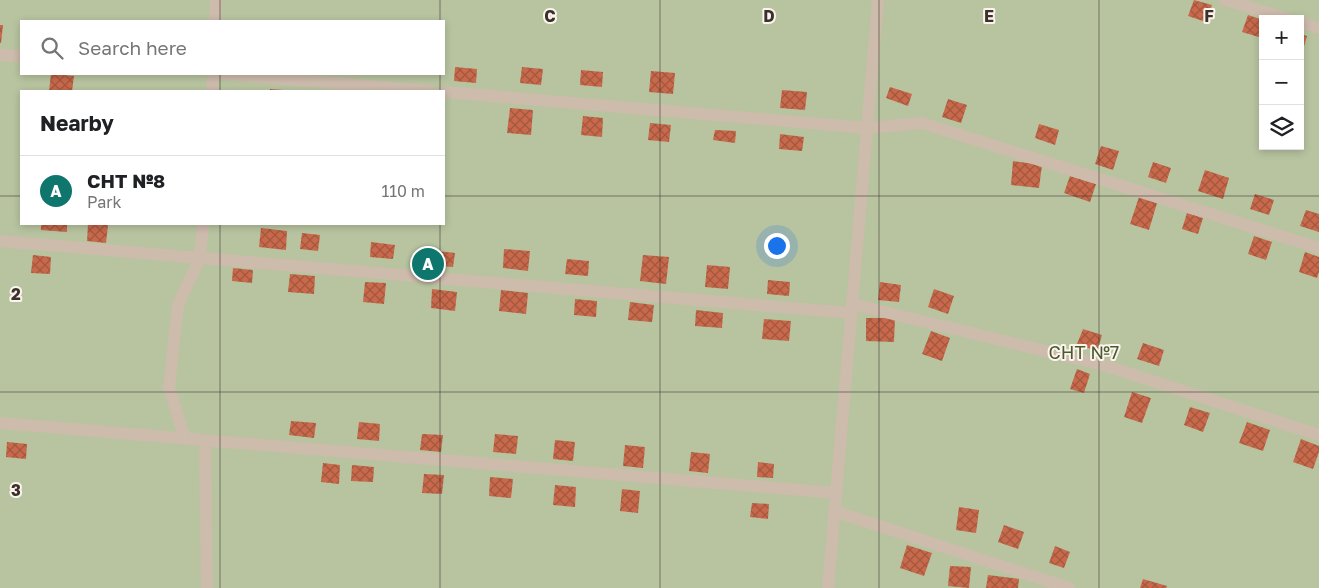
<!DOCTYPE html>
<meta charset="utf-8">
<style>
:root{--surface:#fff;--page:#f2f2f2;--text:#202124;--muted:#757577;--line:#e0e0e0;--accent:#0f766e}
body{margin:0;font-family:"Golos Text",sans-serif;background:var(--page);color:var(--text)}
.controls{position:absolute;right:15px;top:15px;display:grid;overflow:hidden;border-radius:0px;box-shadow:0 2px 8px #0003}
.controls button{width:45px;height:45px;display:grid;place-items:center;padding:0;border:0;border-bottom:1px solid var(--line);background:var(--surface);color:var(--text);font:25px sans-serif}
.you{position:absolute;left:776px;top:245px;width:18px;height:18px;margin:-12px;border:4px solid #fff;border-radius:50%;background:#1a73e8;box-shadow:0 0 0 8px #1a73e833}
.badge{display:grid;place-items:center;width:32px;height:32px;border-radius:50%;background:var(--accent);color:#fff;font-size:16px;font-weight:700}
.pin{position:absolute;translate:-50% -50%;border:2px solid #fff;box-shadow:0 1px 5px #0006}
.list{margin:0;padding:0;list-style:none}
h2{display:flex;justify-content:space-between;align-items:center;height:65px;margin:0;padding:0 20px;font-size:21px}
h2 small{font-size:16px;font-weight:400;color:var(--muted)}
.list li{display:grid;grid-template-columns:32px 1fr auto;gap:15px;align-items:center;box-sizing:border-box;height:70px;padding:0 20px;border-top:1px solid var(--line)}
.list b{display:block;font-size:19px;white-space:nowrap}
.list p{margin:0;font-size:16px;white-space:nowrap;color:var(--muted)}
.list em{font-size:16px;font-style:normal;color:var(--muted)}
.icon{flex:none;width:28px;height:28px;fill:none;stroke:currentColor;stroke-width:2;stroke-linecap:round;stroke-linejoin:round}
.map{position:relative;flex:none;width:1319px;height:588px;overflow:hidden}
.search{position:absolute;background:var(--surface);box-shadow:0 2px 8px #0003;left:20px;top:20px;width:425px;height:55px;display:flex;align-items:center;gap:12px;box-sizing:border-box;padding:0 18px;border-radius:0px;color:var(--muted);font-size:19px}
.panel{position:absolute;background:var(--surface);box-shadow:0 2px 8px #0003;left:20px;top:90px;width:425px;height:135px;border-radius:0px}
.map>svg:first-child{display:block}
.green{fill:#b8c4a0;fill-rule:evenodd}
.building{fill:url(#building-cross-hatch)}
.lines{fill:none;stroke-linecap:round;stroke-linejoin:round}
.minor{stroke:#cdbbac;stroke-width:12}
.grid{fill:none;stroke:#3b302b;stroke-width:1;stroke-opacity:0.55}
.labels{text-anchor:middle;stroke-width:4;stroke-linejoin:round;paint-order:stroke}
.park-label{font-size:18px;fill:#4a5a2e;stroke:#fbf5ee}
.grid-label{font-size:16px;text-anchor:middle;font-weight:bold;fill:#3b302b;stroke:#fbf5ee;stroke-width:4;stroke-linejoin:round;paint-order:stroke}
</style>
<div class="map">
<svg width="1319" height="588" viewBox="0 0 1319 588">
<defs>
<pattern id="building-cross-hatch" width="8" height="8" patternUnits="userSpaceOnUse" patternTransform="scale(1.25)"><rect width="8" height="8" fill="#c8694b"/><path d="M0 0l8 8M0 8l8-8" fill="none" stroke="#a4573f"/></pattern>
</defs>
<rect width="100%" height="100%" fill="#f4ebe1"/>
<path class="green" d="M 0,0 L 1319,0 L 1319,588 L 0,588 ZM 1263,19 L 1300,19 L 1300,146 L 1263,146 ZM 21,21 L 444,21 L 444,74 L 21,74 ZM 21,91 L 444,91 L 444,224 L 21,224 Z"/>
<g class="building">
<path d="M 1194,0 L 1212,5 L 1206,22 L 1188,16 Z"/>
<path d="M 1248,15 L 1263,20 L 1262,38 L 1242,32 Z"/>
<path d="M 0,25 L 3,25 L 1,43 L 0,43 Z"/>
<path d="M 1300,34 L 1307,36 L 1302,53 L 1300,53 Z"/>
<path d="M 455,67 L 477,69 L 476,83 L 454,81 Z"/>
<path d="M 522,67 L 543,69 L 541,85 L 520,83 Z"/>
<path d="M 581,70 L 603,72 L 602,87 L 580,85 Z"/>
<path d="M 651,71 L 675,73 L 673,94 L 649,92 Z"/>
<path d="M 51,74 L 74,76 L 72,91 L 49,91 Z"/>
<path d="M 890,87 L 912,94 L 908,106 L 886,98 Z"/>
<path d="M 270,89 L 283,90 L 283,91 L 270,91 Z"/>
<path d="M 782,90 L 807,92 L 805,110 L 780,108 Z"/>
<path d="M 948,99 L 967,105 L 961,123 L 942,117 Z"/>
<path d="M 510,108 L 533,110 L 531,135 L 507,133 Z"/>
<path d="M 583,116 L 603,118 L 602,137 L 581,135 Z"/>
<path d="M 650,123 L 671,125 L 669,142 L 648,140 Z"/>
<path d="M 1039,124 L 1059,130 L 1055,145 L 1035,138 Z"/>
<path d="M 715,130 L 736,131 L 735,143 L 713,140 Z"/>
<path d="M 780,134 L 804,137 L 802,151 L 779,149 Z"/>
<path d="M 1101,146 L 1119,151 L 1113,170 L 1095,164 Z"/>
<path d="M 1013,161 L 1042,165 L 1039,188 L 1011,185 Z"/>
<path d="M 1153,162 L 1171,168 L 1166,183 L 1148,177 Z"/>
<path d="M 1205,170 L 1229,178 L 1223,199 L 1198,191 Z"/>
<path d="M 1070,176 L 1096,184 L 1090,202 L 1064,193 Z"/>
<path d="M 1255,194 L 1274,200 L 1269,215 L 1250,209 Z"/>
<path d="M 1139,197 L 1157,203 L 1149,230 L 1130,224 Z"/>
<path d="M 1306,210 L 1319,214 L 1319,232 L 1300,226 Z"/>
<path d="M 1187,213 L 1203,218 L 1198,234 L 1182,229 Z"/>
<path d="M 41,224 L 67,224 L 67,232 L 41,230 Z"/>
<path d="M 88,224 L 108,225 L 106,243 L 87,241 Z"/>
<path d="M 261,228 L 287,231 L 286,250 L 259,247 Z"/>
<path d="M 302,233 L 320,235 L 318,251 L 300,249 Z"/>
<path d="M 1254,236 L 1272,242 L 1266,260 L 1248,254 Z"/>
<path d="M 371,242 L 395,245 L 393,259 L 370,257 Z"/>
<path d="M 504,249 L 530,251 L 528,271 L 503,268 Z"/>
<path d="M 430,250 L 455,253 L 453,267 L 428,265 Z"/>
<path d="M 1305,252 L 1319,257 L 1319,272 L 1317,278 L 1299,272 Z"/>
<path d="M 33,255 L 51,257 L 50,274 L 31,273 Z"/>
<path d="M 643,255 L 669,257 L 666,284 L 640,281 Z"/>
<path d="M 567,259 L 589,261 L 588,276 L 565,274 Z"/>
<path d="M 707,265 L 730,267 L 728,289 L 705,287 Z"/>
<path d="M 233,268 L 253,270 L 252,283 L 232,281 Z"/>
<path d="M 290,274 L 315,276 L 314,294 L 288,292 Z"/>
<path d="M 768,280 L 790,282 L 789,296 L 767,294 Z"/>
<path d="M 365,282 L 386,283 L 384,304 L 363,302 Z"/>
<path d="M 880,282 L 901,285 L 899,302 L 878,300 Z"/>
<path d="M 432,289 L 457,292 L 455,311 L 431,308 Z"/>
<path d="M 934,289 L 954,296 L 948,314 L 928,307 Z"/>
<path d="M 501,290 L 528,293 L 526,314 L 499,311 Z"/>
<path d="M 575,299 L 597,301 L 596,317 L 574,315 Z"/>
<path d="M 630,302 L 654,305 L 652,322 L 628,320 Z"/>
<path d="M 696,310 L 723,313 L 722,328 L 695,326 Z"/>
<path d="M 866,318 L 895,318 L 894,342 L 866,341 Z"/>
<path d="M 764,319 L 791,321 L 789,341 L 762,339 Z"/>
<path d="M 1083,329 L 1102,335 L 1097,351 L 1077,344 Z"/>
<path d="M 931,331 L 950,338 L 942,361 L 922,354 Z"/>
<path d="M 1143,343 L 1164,350 L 1159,366 L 1137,359 Z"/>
<path d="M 1077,369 L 1090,374 L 1084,393 L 1070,389 Z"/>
<path d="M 1132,392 L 1151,398 L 1142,423 L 1124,417 Z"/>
<path d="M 1190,407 L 1210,413 L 1203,432 L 1184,425 Z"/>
<path d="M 291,421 L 316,423 L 314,438 L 289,435 Z"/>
<path d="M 359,422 L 380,424 L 379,441 L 357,439 Z"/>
<path d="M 1247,422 L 1270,430 L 1263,451 L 1239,443 Z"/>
<path d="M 422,434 L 443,435 L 441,452 L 420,450 Z"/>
<path d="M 495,434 L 518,436 L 516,454 L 493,452 Z"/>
<path d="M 1301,439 L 1319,446 L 1319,452 L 1313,469 L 1293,462 Z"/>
<path d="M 555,440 L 575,442 L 573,461 L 553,459 Z"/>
<path d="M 7,442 L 27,444 L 26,459 L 6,457 Z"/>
<path d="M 625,445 L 645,447 L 643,468 L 623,466 Z"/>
<path d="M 691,452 L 710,454 L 708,473 L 689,471 Z"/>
<path d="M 758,462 L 774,464 L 773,478 L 757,477 Z"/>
<path d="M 323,463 L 340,465 L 339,484 L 321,482 Z"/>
<path d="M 352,465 L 374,467 L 373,482 L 351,481 Z"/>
<path d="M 424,474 L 444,475 L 442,494 L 422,493 Z"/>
<path d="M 490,477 L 513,479 L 511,498 L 489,496 Z"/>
<path d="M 555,485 L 576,487 L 575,507 L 553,505 Z"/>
<path d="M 622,489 L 640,491 L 638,513 L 620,511 Z"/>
<path d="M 752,503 L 769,504 L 768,519 L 750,517 Z"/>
<path d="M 959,507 L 979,510 L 976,533 L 956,530 Z"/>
<path d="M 1004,525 L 1024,532 L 1018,549 L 998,542 Z"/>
<path d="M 907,545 L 932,553 L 924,576 L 900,568 Z"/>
<path d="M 1055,546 L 1070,552 L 1064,568 L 1049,563 Z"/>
<path d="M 950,566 L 971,567 L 969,588 L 948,586 Z"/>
<path d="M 988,575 L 1019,579 L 1018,588 L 986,588 Z"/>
<path d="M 1143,579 L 1167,586 L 1166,588 L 1140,588 Z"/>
</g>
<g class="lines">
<g class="minor">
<path d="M 1225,0 L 1288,19"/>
<path d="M 215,21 L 216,0"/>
<path d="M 1300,22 L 1319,28"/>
<path d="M 0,55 L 21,56"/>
<path d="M 224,74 L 430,91"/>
<path d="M 212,91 L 213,74"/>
<path d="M 444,92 L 867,128 L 922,123 L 1319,248"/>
<path d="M 0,241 L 851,313"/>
<path d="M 852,304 L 1103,365 L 1319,435"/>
<path d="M 0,423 L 836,493"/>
<path d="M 185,439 L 169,387 L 178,305 L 200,258 L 203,224"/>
<path d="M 205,440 L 207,588"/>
<path d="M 834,511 L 1069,588"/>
<path d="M 828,588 L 878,0"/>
</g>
</g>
<path class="grid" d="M 220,0 L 220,21M 440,0 L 440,21M 660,0 L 660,588M 879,0 L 879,588M 1099,0 L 1099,588M 220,74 L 220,91M 440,74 L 440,91M 0,196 L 21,196M 444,196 L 1319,196M 220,224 L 220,588M 440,224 L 440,588M 0,392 L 1319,392"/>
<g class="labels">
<g class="park-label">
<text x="1084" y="359">СНТ №7</text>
</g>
</g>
<g class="grid-label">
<text x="550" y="22">C</text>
<text x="769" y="22">D</text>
<text x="989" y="22">E</text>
<text x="1209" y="22">F</text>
<text x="16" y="300">2</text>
<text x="16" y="496">3</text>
</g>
</svg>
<div class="controls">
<button>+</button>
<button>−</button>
<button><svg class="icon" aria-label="layers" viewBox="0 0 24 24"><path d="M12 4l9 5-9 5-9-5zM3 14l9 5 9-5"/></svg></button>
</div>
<div class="you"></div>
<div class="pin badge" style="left:428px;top:264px">A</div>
<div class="search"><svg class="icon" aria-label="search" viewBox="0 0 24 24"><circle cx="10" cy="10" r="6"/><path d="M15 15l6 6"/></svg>Search here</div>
<section class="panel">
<h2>Nearby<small></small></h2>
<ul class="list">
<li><span class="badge">A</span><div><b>СНТ №8</b><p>Park</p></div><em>110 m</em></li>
</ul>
</section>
</div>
